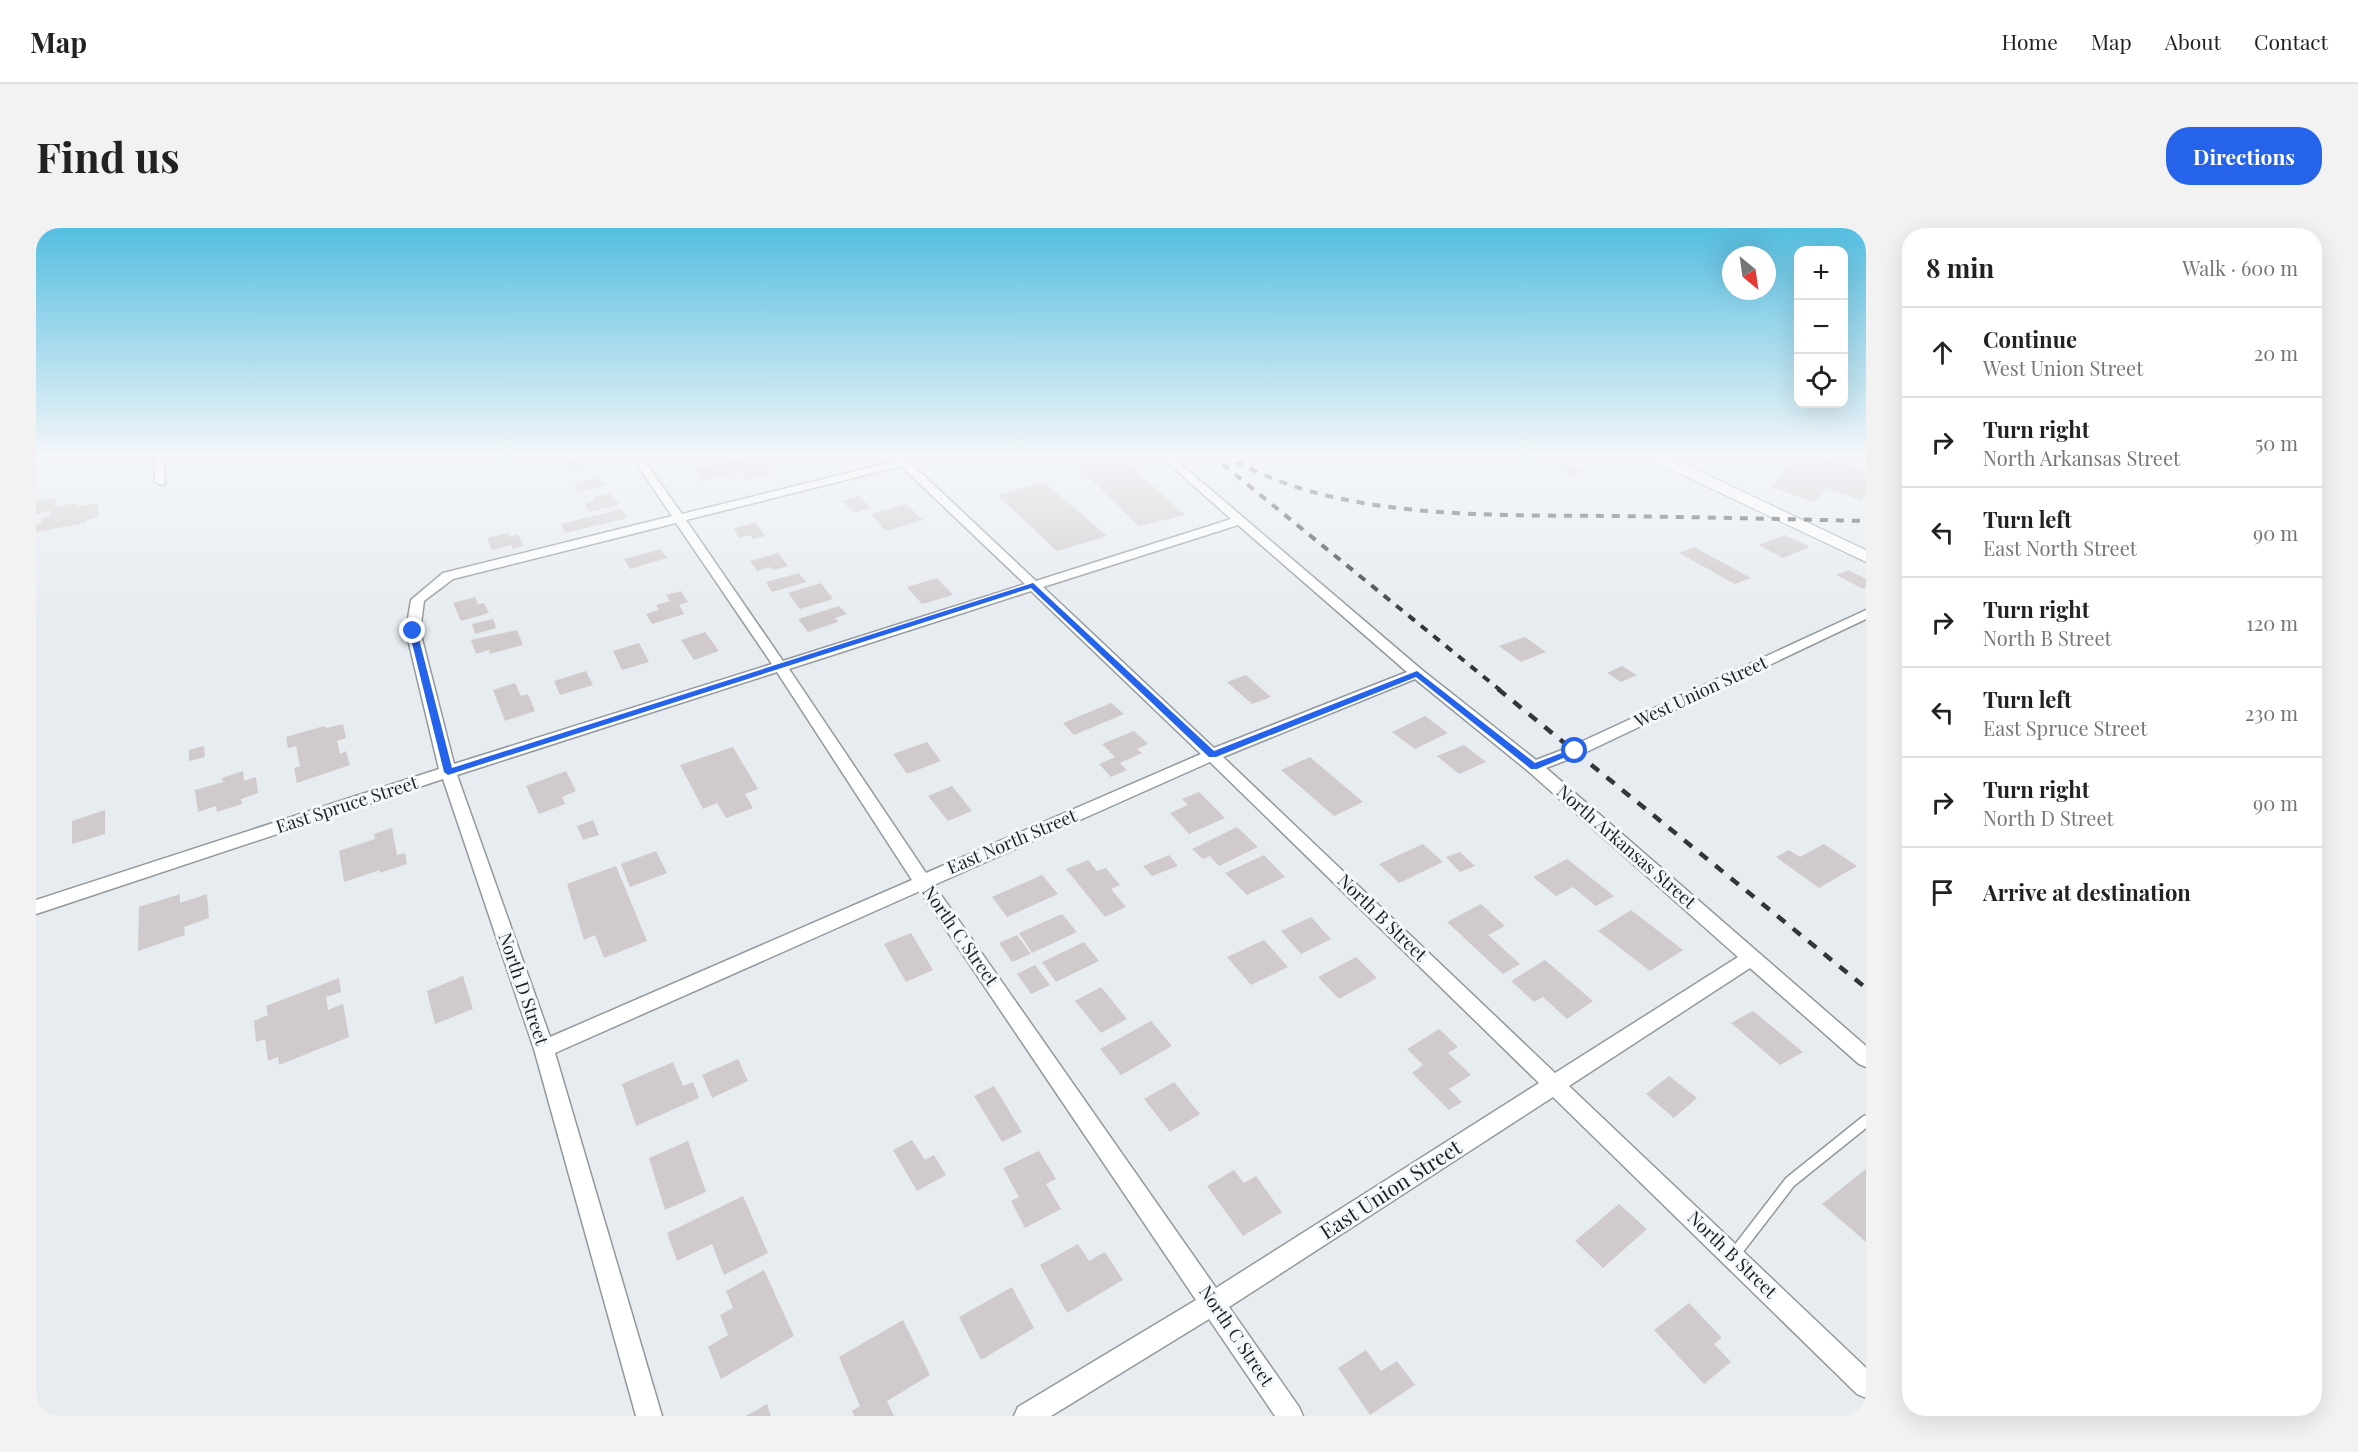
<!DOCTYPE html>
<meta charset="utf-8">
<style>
:root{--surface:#fff;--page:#f2f2f2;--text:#222;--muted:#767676;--line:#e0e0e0;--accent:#2563eb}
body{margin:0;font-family:"Playfair Display",serif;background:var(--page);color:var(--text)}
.controls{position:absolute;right:18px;top:18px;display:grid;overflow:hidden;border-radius:12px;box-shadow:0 6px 24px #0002}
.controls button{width:54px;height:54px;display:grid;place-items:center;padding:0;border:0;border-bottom:2px solid var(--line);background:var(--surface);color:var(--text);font:30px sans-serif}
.compass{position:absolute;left:1686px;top:18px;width:54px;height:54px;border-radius:50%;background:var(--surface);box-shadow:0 6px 24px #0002;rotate:151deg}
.stop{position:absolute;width:18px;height:18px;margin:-14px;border:4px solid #2563eb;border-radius:50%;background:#fff}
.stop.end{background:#2563eb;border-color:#fff;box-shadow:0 2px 6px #0008}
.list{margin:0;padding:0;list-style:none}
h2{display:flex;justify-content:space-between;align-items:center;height:78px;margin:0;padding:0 24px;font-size:26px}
h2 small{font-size:20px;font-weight:400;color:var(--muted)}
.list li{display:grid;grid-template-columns:39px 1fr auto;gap:18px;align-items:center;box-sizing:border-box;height:90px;padding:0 24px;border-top:2px solid var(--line)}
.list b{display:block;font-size:22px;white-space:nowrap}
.list p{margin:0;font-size:20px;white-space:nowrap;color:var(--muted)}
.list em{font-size:20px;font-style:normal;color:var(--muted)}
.icon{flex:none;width:33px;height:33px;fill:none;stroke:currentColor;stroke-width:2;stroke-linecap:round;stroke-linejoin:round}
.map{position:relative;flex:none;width:1830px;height:1188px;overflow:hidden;border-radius:24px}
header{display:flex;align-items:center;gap:36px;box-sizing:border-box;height:84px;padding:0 30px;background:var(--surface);border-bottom:2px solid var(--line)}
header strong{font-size:28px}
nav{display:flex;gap:33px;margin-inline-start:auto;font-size:21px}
.intro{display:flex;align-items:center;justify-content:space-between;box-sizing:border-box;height:144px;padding:0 36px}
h1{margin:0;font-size:42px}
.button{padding:15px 27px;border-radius:24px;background:var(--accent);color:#fff;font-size:21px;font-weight:700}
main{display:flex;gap:36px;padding:0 36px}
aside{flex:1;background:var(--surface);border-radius:24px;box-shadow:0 6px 24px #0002}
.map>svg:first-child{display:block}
.building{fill:#d1cacc}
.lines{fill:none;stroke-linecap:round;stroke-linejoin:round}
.service-casing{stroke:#93989c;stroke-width:14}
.minor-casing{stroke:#93989c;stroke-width:3}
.secondary-casing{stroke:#93989c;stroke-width:2}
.service{stroke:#fff;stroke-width:11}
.minor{fill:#fff;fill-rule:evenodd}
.secondary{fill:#fff;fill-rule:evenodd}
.rail-far1{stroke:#333537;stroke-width:4;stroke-dasharray:8 8;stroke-linecap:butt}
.rail{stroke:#333537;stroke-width:4.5;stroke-dasharray:10 10;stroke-linecap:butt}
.route{fill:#2563eb}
.labels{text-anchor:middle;stroke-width:6;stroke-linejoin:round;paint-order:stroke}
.street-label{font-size:18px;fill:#1d1f21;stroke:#f4f9fe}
.near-street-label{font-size:21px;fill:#1d1f21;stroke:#f4f9fe}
</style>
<header>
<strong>Map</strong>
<nav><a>Home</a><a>Map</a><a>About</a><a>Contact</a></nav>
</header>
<div class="intro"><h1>Find us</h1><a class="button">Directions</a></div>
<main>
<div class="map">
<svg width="1830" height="1188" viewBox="0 0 1830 1188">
<rect width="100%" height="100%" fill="#e7ecf1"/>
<g class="building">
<path d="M 170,226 L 191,226 L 192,233 L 170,238 Z"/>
<path d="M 272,226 L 301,226 L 302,228 L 274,234 Z"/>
<path d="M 661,226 L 675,226 L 679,230 L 648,238 L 642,230 Z"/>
<path d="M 720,226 L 737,245 L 711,252 L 704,244 L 666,253 L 657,241 Z"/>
<path d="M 1029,226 L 1082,226 L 1149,287 L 1103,298 Z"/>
<path d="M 1500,226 L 1564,226 L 1535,236 L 1549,243 L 1536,247 L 1522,240 L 1526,239 Z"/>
<path d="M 1688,226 L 1746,226 L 1738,240 Z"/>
<path d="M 1764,226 L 1772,226 L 1830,243 L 1830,264 L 1825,272 L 1789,260 L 1779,274 L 1735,259 Z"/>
<path d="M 546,228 L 548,231 L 554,230 L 559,238 L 536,244 L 528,232 Z"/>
<path d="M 565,249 L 570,257 L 542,264 L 538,255 Z"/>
<path d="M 1008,254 L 1071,308 L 1021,323 L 961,267 Z"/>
<path d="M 576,265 L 583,277 L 553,284 L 549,275 L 559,273 L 557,269 Z"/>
<path d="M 823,268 L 835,280 L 818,285 L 806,273 Z"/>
<path d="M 20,270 L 19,279 L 41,275 L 41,279 L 62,275 L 62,289 L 50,292 L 49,295 L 0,304 L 0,296 L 5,295 L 5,290 L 14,288 L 15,283 L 0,286 L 0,274 Z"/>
<path d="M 870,276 L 887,292 L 850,303 L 834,286 Z"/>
<path d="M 586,281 L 591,290 L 529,305 L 525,296 Z"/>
<path d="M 720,295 L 729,308 L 717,311 L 714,307 L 703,310 L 697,300 Z"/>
<path d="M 472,305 L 474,309 L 482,306 L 488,318 L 477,321 L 475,317 L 456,322 L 451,310 Z"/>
<path d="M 1749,307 L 1774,319 L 1747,330 L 1722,317 Z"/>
<path d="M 1658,319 L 1715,350 L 1699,356 L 1643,325 Z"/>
<path d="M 625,321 L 631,330 L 594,341 L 588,331 Z"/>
<path d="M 742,325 L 752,338 L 737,342 L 734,339 L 721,343 L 714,333 Z"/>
<path d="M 1812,342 L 1830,351 L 1830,359 L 1827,361 L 1800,347 Z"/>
<path d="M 763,345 L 770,354 L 736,364 L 730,354 Z"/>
<path d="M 901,350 L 917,367 L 886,376 L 871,359 Z"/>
<path d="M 785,355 L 797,371 L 764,381 L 752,365 Z"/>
<path d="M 645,363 L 652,374 L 643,377 L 648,386 L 616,396 L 610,386 L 623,382 L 620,377 L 634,373 L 630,367 Z"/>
<path d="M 439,369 L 442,376 L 448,375 L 453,385 L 425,393 L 417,375 Z"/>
<path d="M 803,378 L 811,386 L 799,390 L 802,394 L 772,404 L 762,391 Z"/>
<path d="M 457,391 L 460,400 L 439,406 L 436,396 Z"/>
<path d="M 481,402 L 487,417 L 454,426 L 453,422 L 440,426 L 435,412 Z"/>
<path d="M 669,404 L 683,423 L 658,432 L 645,412 Z"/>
<path d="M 1489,409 L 1510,424 L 1485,434 L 1463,418 Z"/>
<path d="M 603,415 L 613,434 L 586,442 L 577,423 Z"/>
<path d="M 1586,438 L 1601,447 L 1585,454 L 1571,445 Z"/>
<path d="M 550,443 L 557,457 L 524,467 L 518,453 Z"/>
<path d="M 1210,447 L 1235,469 L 1216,476 L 1191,454 Z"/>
<path d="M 479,455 L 485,468 L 492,466 L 499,483 L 469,493 L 457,462 Z"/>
<path d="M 1075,475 L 1088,486 L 1038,507 L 1027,495 Z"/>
<path d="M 1389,488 L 1412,505 L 1379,521 L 1356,504 Z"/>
<path d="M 307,496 L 310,510 L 301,513 L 304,526 L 310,523 L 314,537 L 261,555 L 258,540 L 264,538 L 260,518 L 252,520 L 250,509 L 288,498 L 291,500 Z"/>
<path d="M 1098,503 L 1112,516 L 1101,521 L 1106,525 L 1084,535 L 1091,542 L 1075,549 L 1063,536 L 1079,529 L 1066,516 Z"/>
<path d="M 891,514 L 905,533 L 871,546 L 857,526 Z"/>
<path d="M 1428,517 L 1450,534 L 1423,546 L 1401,528 Z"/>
<path d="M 168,518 L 169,529 L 153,533 L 153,522 Z"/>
<path d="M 697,519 L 722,561 L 709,566 L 717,580 L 690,590 L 681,575 L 667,581 L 644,537 Z"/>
<path d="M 1274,529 L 1327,574 L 1298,588 L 1245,542 Z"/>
<path d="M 207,543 L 208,553 L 220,549 L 222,565 L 205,571 L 206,576 L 181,584 L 180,578 L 162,584 L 159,562 L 187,554 L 186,550 Z"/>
<path d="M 530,543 L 540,563 L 526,569 L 529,576 L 503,586 L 490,558 Z"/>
<path d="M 916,558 L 936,583 L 912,593 L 892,568 Z"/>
<path d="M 1163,564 L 1189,590 L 1153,606 L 1134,585 L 1152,577 L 1146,571 Z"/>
<path d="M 69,582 L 69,606 L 36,616 L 36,593 Z"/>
<path d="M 557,592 L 563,607 L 547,612 L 541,598 Z"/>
<path d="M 1201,599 L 1222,619 L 1183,638 L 1174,628 L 1167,631 L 1156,621 Z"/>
<path d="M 356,600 L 361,627 L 369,625 L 371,636 L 344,645 L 344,642 L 308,654 L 303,623 L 339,611 L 338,606 Z"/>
<path d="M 1387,616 L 1407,634 L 1363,655 L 1343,636 Z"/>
<path d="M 1788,616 L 1821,638 L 1783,660 L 1740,629 L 1753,622 L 1764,629 Z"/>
<path d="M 620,623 L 631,645 L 594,659 L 585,636 Z"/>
<path d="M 1424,624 L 1439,638 L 1424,644 L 1410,629 Z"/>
<path d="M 1133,627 L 1142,638 L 1116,648 L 1107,638 Z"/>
<path d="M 1228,627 L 1249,649 L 1211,667 L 1189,645 Z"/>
<path d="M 1531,631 L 1578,668 L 1560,678 L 1537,659 L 1520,668 L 1497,649 Z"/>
<path d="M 1052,632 L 1061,643 L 1070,640 L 1084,657 L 1075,661 L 1090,679 L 1069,689 L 1030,641 Z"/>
<path d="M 580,638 L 611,713 L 568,730 L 559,707 L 548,712 L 531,656 Z"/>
<path d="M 1006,647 L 1022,666 L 971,689 L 956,669 Z"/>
<path d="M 144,666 L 144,675 L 171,666 L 173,690 L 148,699 L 149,707 L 102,723 L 103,679 Z"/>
<path d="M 1445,676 L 1469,698 L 1452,707 L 1484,736 L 1467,746 L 1411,694 Z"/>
<path d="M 1595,682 L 1647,722 L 1614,743 L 1562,703 Z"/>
<path d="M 1026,686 L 1041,704 L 996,725 L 983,705 Z"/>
<path d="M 1275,689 L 1295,711 L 1265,726 L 1245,703 Z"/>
<path d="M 875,705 L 897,742 L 870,754 L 848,716 Z"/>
<path d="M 981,707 L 995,726 L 976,734 L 963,715 Z"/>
<path d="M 1228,712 L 1252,739 L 1215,757 L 1191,729 Z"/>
<path d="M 1048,714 L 1063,733 L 1020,754 L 1006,734 Z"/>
<path d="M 1320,729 L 1341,750 L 1303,771 L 1282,749 Z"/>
<path d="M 1509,732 L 1557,773 L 1531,791 L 1507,769 L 1498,774 L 1475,753 Z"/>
<path d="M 999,737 L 1014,757 L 995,766 L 981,746 Z"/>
<path d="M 427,748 L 437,781 L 399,796 L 391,763 Z"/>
<path d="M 303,750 L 305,764 L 290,769 L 292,782 L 307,776 L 313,809 L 243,837 L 242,829 L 232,833 L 229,811 L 220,814 L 218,793 L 232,787 L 230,778 Z"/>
<path d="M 1065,759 L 1091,791 L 1065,805 L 1039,773 Z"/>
<path d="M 1717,783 L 1767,824 L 1744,837 L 1695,795 Z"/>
<path d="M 1115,793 L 1136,818 L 1085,847 L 1064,821 Z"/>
<path d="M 1403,801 L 1422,819 L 1412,825 L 1435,847 L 1413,861 L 1426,874 L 1413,882 L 1376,845 L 1387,837 L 1371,821 Z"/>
<path d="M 702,831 L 712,853 L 676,870 L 666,847 Z"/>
<path d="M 637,834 L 647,858 L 657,854 L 663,870 L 600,898 L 586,856 Z"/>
<path d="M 1633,848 L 1661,870 L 1638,890 L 1610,866 Z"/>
<path d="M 1138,854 L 1164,886 L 1134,904 L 1108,871 Z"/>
<path d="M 958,858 L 986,904 L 966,914 L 938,868 Z"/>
<path d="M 876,912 L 889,932 L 898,927 L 910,947 L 881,963 L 857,922 Z"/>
<path d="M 652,913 L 670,964 L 629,982 L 613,930 Z"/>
<path d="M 1003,923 L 1020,951 L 1010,956 L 1025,981 L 989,1000 L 975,973 L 983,969 L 967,940 Z"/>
<path d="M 1830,941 L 1830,1014 L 1786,976 Z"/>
<path d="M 1198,942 L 1208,955 L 1220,948 L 1246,984 L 1207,1008 L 1171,958 Z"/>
<path d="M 707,968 L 732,1025 L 688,1047 L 676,1016 L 641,1033 L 631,1005 Z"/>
<path d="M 1583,976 L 1611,1001 L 1567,1040 L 1539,1013 Z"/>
<path d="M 1042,1016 L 1053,1033 L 1069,1024 L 1087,1052 L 1031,1085 L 1004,1037 Z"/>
<path d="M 728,1042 L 758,1108 L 685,1151 L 672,1119 L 692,1107 L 684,1087 L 697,1080 L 690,1063 Z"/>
<path d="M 976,1059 L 998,1100 L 945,1132 L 923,1089 Z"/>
<path d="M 1653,1075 L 1686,1110 L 1678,1116 L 1695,1134 L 1668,1156 L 1618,1102 Z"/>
<path d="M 867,1092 L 894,1147 L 851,1173 L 858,1188 L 818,1188 L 816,1183 L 824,1178 L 803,1129 Z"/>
<path d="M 1330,1122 L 1345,1143 L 1361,1133 L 1379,1157 L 1334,1187 L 1302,1140 Z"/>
<path d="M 731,1176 L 735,1188 L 710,1188 Z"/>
</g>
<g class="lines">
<g class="service-casing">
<path id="service" d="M 1697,1028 L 1754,954 L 1830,893"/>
</g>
<g class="minor-casing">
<g id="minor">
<path d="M 118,226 L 128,226 L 129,256 L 125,257 L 119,254 Z"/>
<path d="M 594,226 L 604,226 L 646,286 L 860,233 L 856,228 L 857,226 L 865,226 L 1000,353 L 1195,291 L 1122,226 L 1133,226 L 1386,442 L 1500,532 L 1534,519 L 1830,382 L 1830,391 L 1544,527 L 1510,540 L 1830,818 L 1830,839 L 1823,836 L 1714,740 L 1533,858 L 1830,1140 L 1830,1170 L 1821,1166 L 1517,869 L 1193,1079 L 1263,1179 L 1267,1188 L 1239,1188 L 1173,1091 L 1015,1188 L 978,1188 L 982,1179 L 1160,1072 L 884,663 L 519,825 L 626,1188 L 600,1188 L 498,821 L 407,551 L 0,686 L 0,672 L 403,541 L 370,403 L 375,372 L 407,345 L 636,288 ZM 865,238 L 989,356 L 747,433 L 650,292 ZM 640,295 L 736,436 L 418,536 L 384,403 L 388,373 L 417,351 ZM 1202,297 L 1371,444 L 1178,520 L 1007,359 ZM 995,363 L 1165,526 L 890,645 L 753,441 ZM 741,444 L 876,652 L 514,809 L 421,547 ZM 1379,451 L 1492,543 L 1702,729 L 1519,845 L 1187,529 ZM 1174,534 L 1503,855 L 1180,1060 L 898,657 Z"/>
</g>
</g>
<g class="secondary-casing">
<path id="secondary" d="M 1607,226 L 1627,226 L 1830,322 L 1830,334 L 1609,229 Z"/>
</g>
<use href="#service" class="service"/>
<use href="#minor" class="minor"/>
<use href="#secondary" class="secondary"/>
<g class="rail-far1">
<path d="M 1174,226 L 1464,462"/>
<path d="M 1823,226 L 1830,228"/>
<path d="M 1185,227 C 1214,241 1242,254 1273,263 C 1371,290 1475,287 1576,288 C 1660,289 1745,291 1830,293"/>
</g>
<path class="rail" d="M 1462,461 L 1830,760"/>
</g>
<linearGradient id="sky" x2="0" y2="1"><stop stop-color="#55bee1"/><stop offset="0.58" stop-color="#f4f6f9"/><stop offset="1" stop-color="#f4f6f9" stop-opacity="0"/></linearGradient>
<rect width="1830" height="392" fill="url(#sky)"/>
<path class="route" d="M 997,355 L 1178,523 L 1381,443 L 1499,535 L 1539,520 L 1544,523 L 1501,541 L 1495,541 L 1380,449 L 1180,529 L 1173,529 L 995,360 L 412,547 L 408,544 L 373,403 L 377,401 L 381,403 L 416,540 Z"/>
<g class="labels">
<g class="street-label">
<text transform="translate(1665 464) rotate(-25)" y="6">West Union Street</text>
<text transform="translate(311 577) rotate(-18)" y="6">East Spruce Street</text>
<text transform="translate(976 614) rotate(-23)" y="6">East North Street</text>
<text transform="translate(1590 619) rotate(41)" y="6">North Arkansas Street</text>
<text transform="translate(1346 690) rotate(44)" y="6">North B Street</text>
<text transform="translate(924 708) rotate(55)" y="6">North C Street</text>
<text transform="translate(487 761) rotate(71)" y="6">North D Street</text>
<text transform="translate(1696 1027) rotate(44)" y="6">North B Street</text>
<text transform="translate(1200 1108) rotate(56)" y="6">North C Street</text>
</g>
<g class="near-street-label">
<text transform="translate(1355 962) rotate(-33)" y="7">East Union Street</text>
</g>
</g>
</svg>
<div class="controls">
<button>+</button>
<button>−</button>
<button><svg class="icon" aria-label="locate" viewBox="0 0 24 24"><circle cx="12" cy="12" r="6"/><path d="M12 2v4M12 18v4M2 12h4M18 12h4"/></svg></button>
</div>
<svg class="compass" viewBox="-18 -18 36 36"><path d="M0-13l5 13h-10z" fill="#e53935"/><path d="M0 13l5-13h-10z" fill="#767676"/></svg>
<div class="stop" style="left:1539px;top:523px"></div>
<div class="stop end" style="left:377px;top:403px"></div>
</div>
<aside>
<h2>8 min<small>Walk · 600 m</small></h2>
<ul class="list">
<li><svg class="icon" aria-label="ahead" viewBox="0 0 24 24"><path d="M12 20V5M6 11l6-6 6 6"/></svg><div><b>Continue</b><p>West Union Street</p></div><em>20 m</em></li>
<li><svg class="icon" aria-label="right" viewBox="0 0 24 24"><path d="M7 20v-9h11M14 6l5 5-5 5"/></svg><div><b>Turn right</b><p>North Arkansas Street</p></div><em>50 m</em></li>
<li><svg class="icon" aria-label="left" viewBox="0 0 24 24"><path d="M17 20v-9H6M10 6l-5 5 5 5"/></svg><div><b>Turn left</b><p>East North Street</p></div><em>90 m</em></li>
<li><svg class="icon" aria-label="right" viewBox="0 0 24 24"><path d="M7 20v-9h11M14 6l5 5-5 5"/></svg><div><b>Turn right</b><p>North B Street</p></div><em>120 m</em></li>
<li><svg class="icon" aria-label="left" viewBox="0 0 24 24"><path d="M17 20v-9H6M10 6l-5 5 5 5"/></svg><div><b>Turn left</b><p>East Spruce Street</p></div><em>230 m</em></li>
<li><svg class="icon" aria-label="right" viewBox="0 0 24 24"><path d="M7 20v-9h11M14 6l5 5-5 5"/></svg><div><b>Turn right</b><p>North D Street</p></div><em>90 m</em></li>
<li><svg class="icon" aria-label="arrive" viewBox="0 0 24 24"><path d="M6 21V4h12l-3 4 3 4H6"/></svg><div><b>Arrive at destination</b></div></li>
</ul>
</aside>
</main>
